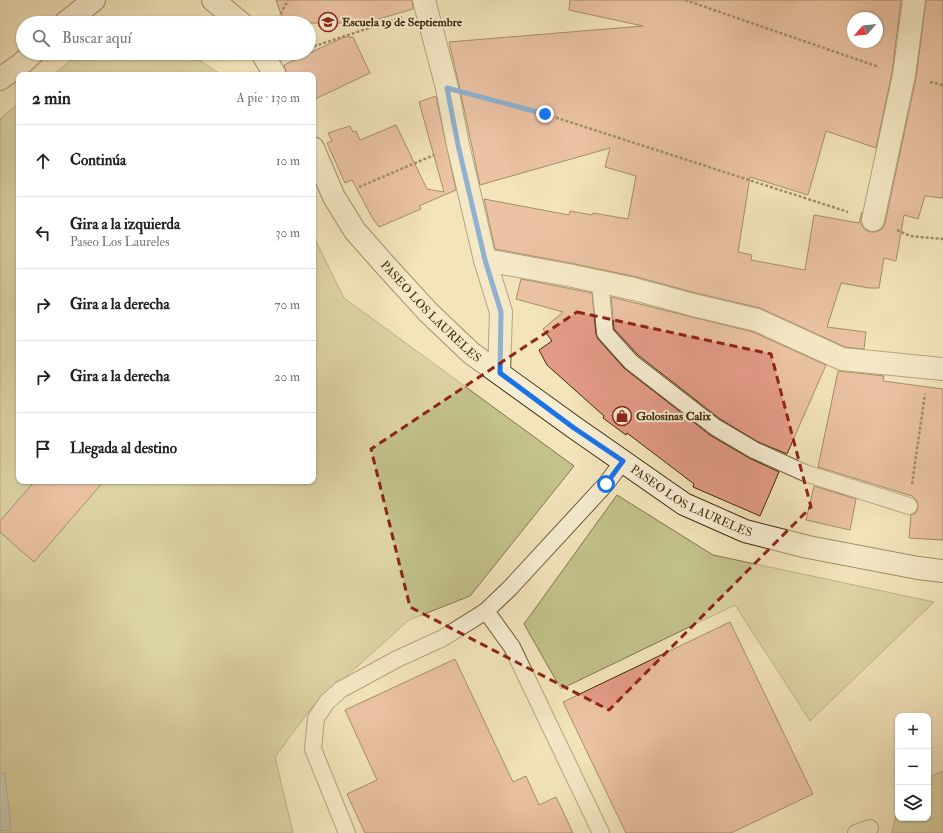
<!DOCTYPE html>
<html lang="es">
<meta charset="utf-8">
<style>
:root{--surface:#fff;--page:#f2f2f2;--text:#222;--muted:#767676;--line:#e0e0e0}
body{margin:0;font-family:"IM FELL Double Pica",serif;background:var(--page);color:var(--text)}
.controls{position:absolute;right:12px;bottom:12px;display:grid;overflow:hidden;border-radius:8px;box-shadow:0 1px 3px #0004}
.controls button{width:36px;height:36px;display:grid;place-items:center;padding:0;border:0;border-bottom:1px solid var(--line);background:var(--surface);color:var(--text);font:20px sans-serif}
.compass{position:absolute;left:847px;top:12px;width:36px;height:36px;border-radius:50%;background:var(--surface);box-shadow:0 1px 3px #0004;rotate:242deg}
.stop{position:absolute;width:12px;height:12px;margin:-9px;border:3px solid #1a73e8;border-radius:50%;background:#fff}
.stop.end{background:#1a73e8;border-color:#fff;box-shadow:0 1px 4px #0008}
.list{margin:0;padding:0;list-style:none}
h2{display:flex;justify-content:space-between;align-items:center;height:52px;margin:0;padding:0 16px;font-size:17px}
h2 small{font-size:13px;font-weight:400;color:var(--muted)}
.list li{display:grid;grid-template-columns:26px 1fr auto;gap:12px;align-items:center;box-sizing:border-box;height:72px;padding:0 16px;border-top:1px solid var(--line)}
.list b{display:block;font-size:15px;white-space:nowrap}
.list p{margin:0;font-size:13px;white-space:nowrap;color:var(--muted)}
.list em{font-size:13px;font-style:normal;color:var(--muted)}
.icon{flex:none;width:22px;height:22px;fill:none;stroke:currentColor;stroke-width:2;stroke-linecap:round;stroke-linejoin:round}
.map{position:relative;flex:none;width:943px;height:833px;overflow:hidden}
.search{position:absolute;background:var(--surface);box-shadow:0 1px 3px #0004;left:16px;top:16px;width:300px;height:44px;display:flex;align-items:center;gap:10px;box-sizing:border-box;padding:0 14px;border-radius:22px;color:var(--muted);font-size:15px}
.panel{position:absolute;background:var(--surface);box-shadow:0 1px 3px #0004;left:16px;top:72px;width:300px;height:412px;border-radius:8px}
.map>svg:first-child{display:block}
.green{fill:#c3c28b;stroke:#827648}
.water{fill:#a0bcbb;stroke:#7a8273}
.building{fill:#e39b88;stroke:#412a06;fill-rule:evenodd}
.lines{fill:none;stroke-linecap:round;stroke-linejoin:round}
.lane-casing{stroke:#6e5833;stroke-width:18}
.street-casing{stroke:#6e5833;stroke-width:24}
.secondary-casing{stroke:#412a06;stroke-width:24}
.path{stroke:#412a06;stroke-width:2.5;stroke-dasharray:3 2;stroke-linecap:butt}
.lane{stroke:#f7edd3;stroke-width:16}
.street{stroke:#f7edd3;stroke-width:22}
.secondary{stroke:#f7edd3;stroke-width:22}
.route{stroke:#1a73e8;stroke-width:5}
.marked{fill:none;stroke:#8f2418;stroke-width:3;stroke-dasharray:8 5;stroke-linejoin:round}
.labels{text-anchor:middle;stroke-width:4;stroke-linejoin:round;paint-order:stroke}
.poi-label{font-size:12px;font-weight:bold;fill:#412a06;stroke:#f7edd3;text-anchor:start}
.street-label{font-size:12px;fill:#412a06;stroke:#f7edd3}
</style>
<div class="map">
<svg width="943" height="833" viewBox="0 0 943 833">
<rect width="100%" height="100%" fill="#f3e4bb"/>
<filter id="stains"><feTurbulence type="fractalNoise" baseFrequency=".005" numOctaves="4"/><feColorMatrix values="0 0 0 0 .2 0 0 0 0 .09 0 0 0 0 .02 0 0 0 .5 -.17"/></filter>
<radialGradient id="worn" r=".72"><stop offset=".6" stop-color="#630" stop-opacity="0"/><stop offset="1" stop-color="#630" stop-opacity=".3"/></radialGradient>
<g class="green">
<path d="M 91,53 L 188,53 L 222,75 L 53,75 L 77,55 Z"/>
<path d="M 19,103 L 19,481 L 313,481 L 313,235 L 344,298 L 574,466 L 470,596 L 409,620 L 312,707 L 275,757 L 293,833 L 0,833 L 0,119 Z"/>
<path d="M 617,495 L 713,555 L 934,602 L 810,721 L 735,605 L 561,689 L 524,624 Z"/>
<path d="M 943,771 L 943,833 L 892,833 L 898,803 L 898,818 L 928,818 L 928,778 Z"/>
</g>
<path class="water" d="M 5,773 L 11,830 L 0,831 L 0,774 Z"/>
<g class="building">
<path d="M 276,0 L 412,0 L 413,9 L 365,23 L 284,23 Z"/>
<path d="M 570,0 L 901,0 L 892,73 L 876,148 L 826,131 L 808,195 L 750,177 L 738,252 L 752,255 L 751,260 L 805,270 L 814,215 L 859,223 L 862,212 L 861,224 L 865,230 L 871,232 L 876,232 L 882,229 L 885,223 L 916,78 L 926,0 L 943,0 L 943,198 L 925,196 L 918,219 L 904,215 L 896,261 L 884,258 L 879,288 L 869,288 L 841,283 L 827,327 L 866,332 L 864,349 L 845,347 L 760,308 L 696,293 L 637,277 L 570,263 L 495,249 L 484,199 L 569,215 L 570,211 L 592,215 L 593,213 L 628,219 L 636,176 L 605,167 L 610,148 L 480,185 L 459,85 L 449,42 L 643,26 L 569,10 ZM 853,18 L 877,18 L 877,42 L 853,42 Z"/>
<path d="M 344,37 L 353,37 L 370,73 L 313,100 L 313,75 L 287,75 L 284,65 Z"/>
<path d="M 436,96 L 456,190 L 419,206 L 421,209 L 379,227 L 373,219 L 352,180 L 345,183 L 327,143 L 332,141 L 328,133 L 350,126 L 353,132 L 356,131 L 360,140 L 396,125 L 427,189 L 444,192 L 419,102 Z"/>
<path d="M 521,279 L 592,293 L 596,334 L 598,339 L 624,368 L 710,435 L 749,458 L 779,472 L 760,516 L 693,487 L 694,484 L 627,433 L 626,435 L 603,418 L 604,416 L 547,365 L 539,350 L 552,341 L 543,329 L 563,312 L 516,299 Z"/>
<path d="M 611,297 L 753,332 L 826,365 L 787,454 L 758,442 L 720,419 L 638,355 L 614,329 Z"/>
<path d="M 838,371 L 884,376 L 883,381 L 943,389 L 943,540 L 909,538 L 911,515 L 916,513 L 918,508 L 918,504 L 916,500 L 912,496 L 818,467 Z"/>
<path d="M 35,481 L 104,481 L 34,562 L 0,532 L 0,521 Z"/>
<path d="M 814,486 L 856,499 L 850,530 L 806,520 Z"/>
<path d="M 730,622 L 813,794 L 731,833 L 626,833 L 563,702 Z"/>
<path d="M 455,659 L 513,782 L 526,776 L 539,805 L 556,797 L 573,833 L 365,833 L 347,794 L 377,780 L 345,710 Z"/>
</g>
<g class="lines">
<g class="lane-casing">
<g id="lane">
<path d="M 600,282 L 605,333 L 631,362 L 715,427 L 754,450 L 805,473 L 909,506"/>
<path d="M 347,833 L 313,749 L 316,718 L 327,702 L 340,690 L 397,659 L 443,638 L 486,611"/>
<path d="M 601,833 L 512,647 L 486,611 L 510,588 L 606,484 L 623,461"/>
<path d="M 856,833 L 870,828"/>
</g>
</g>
<g class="street-casing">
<g id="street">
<path d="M 424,0 L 447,88 L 458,145 L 485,260 L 501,312 L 499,373"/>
<path d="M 873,220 L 904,75 L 914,0"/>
<path d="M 485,260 L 568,275 L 634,289 L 693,305 L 757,320 L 842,359 L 943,369"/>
</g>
</g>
<g class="secondary-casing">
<g id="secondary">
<path d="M 213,0 L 241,23"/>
<path d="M 65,23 L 94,0"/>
<path d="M 262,53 L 275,75"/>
<path d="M 0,79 L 20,65 L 33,53"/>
<path id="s1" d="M 313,148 L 334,197 L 355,231 L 386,266 L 428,312 L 471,353 L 575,428 L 684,504 L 745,531 L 808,547 L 918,568 L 943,571"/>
</g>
</g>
<g class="path">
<path d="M 685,0 L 879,67"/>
<path d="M 276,23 L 288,0"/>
<path d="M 309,48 L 402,17"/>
<path d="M 930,82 L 943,85"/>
<path d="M 474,95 L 545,114 L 848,212"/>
<path d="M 359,187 L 434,155"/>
<path d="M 897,230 L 910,236 L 943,239"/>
<path d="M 912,484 L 925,394"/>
</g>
<use href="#lane" class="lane"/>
<use href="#street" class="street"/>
<use href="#secondary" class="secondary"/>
</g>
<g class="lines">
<path class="route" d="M 545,114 L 447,88 L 458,145 L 485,260 L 501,312 L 500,373 L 574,428 L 623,461 L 606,484"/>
</g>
<path d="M0 0H943V833H0ZM 577,312 L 771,354 L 811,507 L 609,710 L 410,607 L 371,449 Z" fill="#f3e4bb" fill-opacity=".55" fill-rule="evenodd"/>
<path class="marked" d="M 577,312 L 771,354 L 811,507 L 609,710 L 410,607 L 371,449 Z"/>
<defs>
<g id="school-ring" transform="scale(1)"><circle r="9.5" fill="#f7edd3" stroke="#8f2418" stroke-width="1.5"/><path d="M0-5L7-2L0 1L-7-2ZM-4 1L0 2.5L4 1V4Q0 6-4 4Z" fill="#8f2418"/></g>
<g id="shop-ring" transform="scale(1)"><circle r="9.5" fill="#f7edd3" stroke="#8f2418" stroke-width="1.5"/><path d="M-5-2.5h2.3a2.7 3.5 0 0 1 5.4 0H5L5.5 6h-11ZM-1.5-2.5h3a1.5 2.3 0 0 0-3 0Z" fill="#8f2418"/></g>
</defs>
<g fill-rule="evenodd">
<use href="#school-ring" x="328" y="22"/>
<use href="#shop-ring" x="622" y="416"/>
</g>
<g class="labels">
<g class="poi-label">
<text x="342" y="26">Escuela 19 de Septiembre</text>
<text x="636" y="420">Golosinas Calix</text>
</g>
<g class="street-label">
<text dy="4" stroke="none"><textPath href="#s1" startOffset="204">PASEO LOS LAURELES</textPath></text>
<text dy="4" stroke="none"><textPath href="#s1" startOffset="528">PASEO LOS LAURELES</textPath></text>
</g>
</g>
<rect width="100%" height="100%" filter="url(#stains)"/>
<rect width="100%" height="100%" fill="url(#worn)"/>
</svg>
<div class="controls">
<button>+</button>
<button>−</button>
<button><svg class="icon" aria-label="layers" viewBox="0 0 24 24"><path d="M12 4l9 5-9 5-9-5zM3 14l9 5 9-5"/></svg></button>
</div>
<svg class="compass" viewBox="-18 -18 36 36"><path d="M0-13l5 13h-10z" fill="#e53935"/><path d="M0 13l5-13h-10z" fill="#767676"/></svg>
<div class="stop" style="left:606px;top:484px"></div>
<div class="stop end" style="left:545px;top:114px"></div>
<div class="search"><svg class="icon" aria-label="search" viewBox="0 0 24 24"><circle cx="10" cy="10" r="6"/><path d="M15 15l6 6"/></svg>Buscar aquí</div>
<section class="panel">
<h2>2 min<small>A pie · 130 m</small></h2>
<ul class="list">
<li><svg class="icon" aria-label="ahead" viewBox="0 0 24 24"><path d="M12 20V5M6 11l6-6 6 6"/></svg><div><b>Continúa</b></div><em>10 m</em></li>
<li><svg class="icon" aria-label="left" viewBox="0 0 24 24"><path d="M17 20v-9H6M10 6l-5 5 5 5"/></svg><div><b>Gira a la izquierda</b><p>Paseo Los Laureles</p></div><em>30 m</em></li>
<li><svg class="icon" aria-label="right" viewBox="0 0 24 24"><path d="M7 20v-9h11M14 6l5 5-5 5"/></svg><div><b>Gira a la derecha</b></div><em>70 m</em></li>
<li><svg class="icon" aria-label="right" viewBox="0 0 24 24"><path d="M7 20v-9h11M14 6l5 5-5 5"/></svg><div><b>Gira a la derecha</b></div><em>20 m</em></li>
<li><svg class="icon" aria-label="arrive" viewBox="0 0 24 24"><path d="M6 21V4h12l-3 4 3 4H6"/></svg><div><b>Llegada al destino</b></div></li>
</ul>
</section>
</div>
